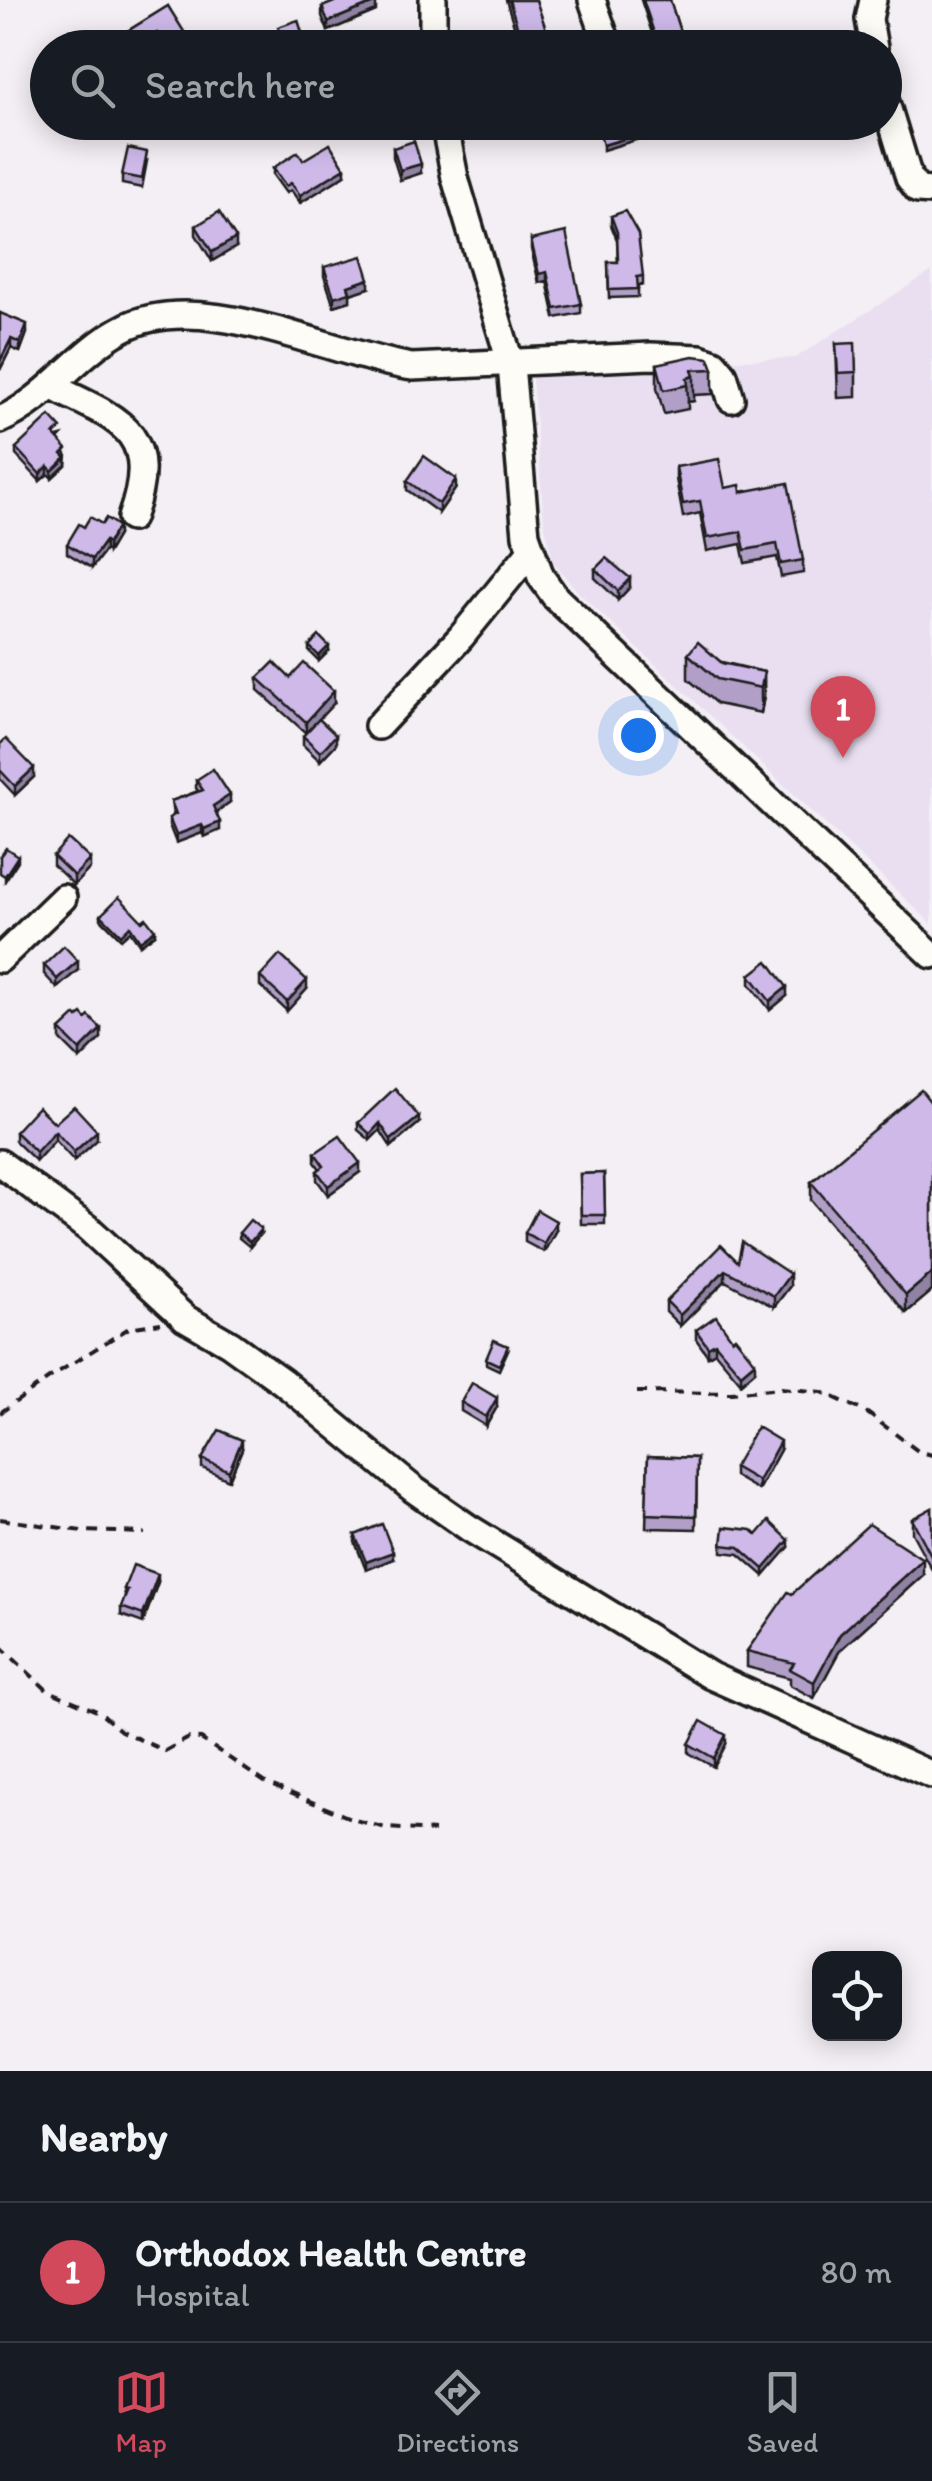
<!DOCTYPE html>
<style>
:root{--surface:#171b24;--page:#20242c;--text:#f1f3f6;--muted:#9ea1a6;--line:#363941;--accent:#d1495b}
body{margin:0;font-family:Itim,sans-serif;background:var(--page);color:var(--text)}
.controls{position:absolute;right:30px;bottom:30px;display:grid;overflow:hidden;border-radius:20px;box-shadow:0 5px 25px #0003}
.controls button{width:90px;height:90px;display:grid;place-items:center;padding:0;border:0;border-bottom:2px solid var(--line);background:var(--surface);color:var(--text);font:50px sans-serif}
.you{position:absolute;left:638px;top:735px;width:35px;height:35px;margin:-25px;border:8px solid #fff;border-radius:50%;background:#1a73e8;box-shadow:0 0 0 15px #1a73e833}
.badge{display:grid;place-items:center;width:65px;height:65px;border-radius:50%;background:var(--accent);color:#fff;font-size:32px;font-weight:700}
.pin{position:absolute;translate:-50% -82px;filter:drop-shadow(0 2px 5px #0008)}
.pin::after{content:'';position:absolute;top:52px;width:35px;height:30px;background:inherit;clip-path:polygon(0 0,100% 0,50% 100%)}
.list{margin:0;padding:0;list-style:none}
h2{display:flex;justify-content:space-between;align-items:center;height:130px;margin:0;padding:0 40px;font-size:42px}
h2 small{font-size:32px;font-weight:400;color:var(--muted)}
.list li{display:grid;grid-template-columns:65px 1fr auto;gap:30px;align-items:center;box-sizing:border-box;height:140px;padding:0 40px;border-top:2px solid var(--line)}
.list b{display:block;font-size:38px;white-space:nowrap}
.list p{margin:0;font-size:32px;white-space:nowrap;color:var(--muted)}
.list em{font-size:32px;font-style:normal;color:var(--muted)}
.icon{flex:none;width:55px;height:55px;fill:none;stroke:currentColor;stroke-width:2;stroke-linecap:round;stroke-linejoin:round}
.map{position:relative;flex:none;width:932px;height:2071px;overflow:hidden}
.search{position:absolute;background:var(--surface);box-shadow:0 5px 25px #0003;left:30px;right:30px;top:30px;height:110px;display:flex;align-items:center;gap:25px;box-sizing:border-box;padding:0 35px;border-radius:55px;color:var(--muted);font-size:38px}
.sheet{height:270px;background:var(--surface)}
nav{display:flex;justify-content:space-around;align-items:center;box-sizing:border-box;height:140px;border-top:2px solid var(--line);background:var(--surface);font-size:28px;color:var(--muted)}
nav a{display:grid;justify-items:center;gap:5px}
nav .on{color:var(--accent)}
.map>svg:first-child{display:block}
.built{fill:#e9dff1}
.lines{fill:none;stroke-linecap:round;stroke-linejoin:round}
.minor-casing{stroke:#1c1c1c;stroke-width:32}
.path{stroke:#1c1c1c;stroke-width:4;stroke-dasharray:10 8;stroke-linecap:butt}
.minor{stroke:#fdfcf7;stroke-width:25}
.wall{fill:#b19fc8;stroke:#1c1c1c;stroke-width:2.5}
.shaded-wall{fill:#9082a3;stroke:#1c1c1c;stroke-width:2.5}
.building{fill:#ceb9e9;stroke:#1c1c1c;stroke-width:2.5}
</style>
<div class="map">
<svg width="932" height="2071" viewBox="0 0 932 2071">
<rect width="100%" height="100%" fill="#f4eff4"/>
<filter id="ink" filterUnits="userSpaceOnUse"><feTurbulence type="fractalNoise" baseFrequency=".01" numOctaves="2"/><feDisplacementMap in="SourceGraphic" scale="20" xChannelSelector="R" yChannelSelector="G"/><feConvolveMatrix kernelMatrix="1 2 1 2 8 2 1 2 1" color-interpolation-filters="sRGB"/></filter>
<g filter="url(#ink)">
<path class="built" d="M 932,271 L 932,924 L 578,592 L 553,562 L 544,521 L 531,367 L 795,358 Z"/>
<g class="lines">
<g class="minor-casing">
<g id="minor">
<path d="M 433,0 L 433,48"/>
<path d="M 592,0 L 609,48"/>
<path d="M 873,0 L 869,19 L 874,48"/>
<path d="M 884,96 L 909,178 L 918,190 L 932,191"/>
<path d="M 444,122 L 455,178 L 511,365 L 526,535 L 541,577 L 556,598 L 932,955"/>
<path d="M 52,387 C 122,420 161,433 131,518"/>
<path d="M 0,420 C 48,399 77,353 122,329 C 201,286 330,355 412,367 L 651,356 L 700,358 L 714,363 L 724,375 L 731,399"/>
<path d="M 378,726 L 461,637 L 530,552"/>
<path d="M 0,959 L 63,898"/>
<path d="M 0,1163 L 89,1229 L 185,1318 L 230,1344 L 283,1382 L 413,1489 L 469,1528 L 711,1676 L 932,1775"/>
</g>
</g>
<g class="path">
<path d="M 637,1392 L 731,1393 L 780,1388 L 822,1392 L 866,1412 L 918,1451 L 932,1455"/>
<path d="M 0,1413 L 52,1376 L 129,1328 L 161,1323"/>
<path d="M 0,1519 L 82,1531 L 145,1533"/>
<path d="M 0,1646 L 47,1690 L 99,1712 L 121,1731 L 165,1751 L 189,1738 L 201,1739 L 266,1783 L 355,1820 L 386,1828 L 434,1831"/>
</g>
<use href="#minor" class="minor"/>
</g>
<g class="wall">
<path d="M 506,0 L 536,0 L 549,48 L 521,48 Z"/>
<path d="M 641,0 L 670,0 L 685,48 L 657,48 Z"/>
<path d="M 168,6 L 188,47 L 160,48 L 157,42 L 148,48 L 130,48 L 126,41 L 126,32 Z"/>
<path d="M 322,7 L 376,11 L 328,31 L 322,16 Z"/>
<path d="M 393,148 L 421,173 L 400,180 L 393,157 Z"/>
<path d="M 303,160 L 345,175 L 300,203 L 291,190 L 286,193 L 273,175 L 273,168 Z"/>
<path d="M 147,161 L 142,188 L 122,184 L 122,175 Z"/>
<path d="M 611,216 L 643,276 L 643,285 L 638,285 L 638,297 L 609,298 L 608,262 L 618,262 L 617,240 L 611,225 Z"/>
<path d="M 196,226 L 236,247 L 212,261 L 196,235 Z"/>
<path d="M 531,240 L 581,304 L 581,313 L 555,318 L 547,281 L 539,283 L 531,249 Z"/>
<path d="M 324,267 L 369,288 L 350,294 L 350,301 L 334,306 L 324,276 Z"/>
<path d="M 0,313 L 27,333 L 20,352 L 11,348 L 0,370 Z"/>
<path d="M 836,344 L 856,372 L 856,397 L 838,398 Z"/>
<path d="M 657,364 L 713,369 L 713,394 L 694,395 L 694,401 L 688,402 L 688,409 L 664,414 L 657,388 Z"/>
<path d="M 61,436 L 58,439 L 67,456 L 66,465 L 52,478 L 48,474 L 40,481 L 16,455 L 16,448 Z"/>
<path d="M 676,467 L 725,488 L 741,492 L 803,560 L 803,573 L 781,577 L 777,557 L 745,563 L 741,544 L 707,551 L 700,513 L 683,517 L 676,479 Z"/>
<path d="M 407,481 L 456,488 L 439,513 L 407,490 Z"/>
<path d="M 84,527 L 118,535 L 108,552 L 105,550 L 92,568 L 67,553 L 67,544 Z"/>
<path d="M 595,569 L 630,587 L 618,600 L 595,578 Z"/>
<path d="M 309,646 L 329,651 L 319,661 L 309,651 Z"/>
<path d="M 688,654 L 764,672 L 764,696 L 761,713 L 717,704 L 688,679 Z"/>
<path d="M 258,678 L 334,703 L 319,719 L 336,744 L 320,761 L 303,745 L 303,736 L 306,733 L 258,690 Z"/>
<path d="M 0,744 L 34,777 L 15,795 L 0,779 Z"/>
<path d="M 196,780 L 230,802 L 216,812 L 220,830 L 204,837 L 202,833 L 176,843 L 169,825 L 169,818 L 173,816 L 171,801 L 198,791 L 196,788 Z"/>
<path d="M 53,856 L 90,868 L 74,885 L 53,865 Z"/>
<path d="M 101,915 L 142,921 L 155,934 L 140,945 L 130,931 L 121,939 L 101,919 Z"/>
<path d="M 44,965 L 78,970 L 57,988 L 44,974 Z"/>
<path d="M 750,975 L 787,996 L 770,1010 L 750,984 Z"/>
<path d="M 260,977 L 307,989 L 287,1011 L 260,986 Z"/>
<path d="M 78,1017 L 86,1019 L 101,1038 L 80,1059 L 60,1039 L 60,1030 Z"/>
<path d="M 932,1104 L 932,1291 L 906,1313 L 811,1200 L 811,1182 Z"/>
<path d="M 55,1123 L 97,1140 L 74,1161 L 55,1140 L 36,1161 L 15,1141 L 15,1132 Z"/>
<path d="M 358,1123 L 419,1123 L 391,1147 L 380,1130 L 370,1140 L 358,1130 Z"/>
<path d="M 315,1153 L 360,1172 L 328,1195 L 317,1180 L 317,1171 L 320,1169 L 315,1162 Z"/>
<path d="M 604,1173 L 605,1224 L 581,1224 L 580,1174 Z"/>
<path d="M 556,1230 L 544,1252 L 525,1242 L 525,1233 Z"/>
<path d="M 239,1233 L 261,1233 L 250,1247 L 239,1238 Z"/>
<path d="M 738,1262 L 790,1286 L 774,1307 L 725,1281 L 680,1326 L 666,1312 L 666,1301 Z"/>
<path d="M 696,1330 L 755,1371 L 741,1383 L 715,1352 L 708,1356 L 696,1339 Z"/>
<path d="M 508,1350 L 499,1370 L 486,1364 L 486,1359 Z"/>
<path d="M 461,1402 L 497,1407 L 486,1426 L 461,1411 Z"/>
<path d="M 242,1449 L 229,1480 L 202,1468 L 202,1459 Z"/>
<path d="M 780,1450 L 758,1490 L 734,1476 L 734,1467 Z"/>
<path d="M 648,1456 L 697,1458 L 696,1529 L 646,1528 Z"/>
<path d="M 932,1508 L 932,1570 L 912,1533 L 912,1519 Z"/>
<path d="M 355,1535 L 393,1559 L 366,1570 L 355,1542 Z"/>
<path d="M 757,1535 L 789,1547 L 764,1576 L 739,1554 L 722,1552 L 722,1545 Z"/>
<path d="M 923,1575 L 840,1650 L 814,1698 L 790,1685 L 790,1678 L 747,1667 L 747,1651 L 792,1594 Z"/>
<path d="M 158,1582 L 143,1623 L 121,1615 L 121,1607 L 125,1597 L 124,1589 Z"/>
<path d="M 689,1744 L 726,1744 L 714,1767 L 689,1753 Z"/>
</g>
<g class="shaded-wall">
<path d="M 376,2 L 376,11 L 328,31 L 328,22 Z"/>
<path d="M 157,33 L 157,42 L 148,48 L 135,48 Z"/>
<path d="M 188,38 L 186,48 L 172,48 Z"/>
<path d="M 665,127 L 665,131 L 603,150 L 603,145 Z"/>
<path d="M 421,164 L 421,173 L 400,180 L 400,170 Z"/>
<path d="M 345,168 L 345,175 L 300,203 L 300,195 Z"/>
<path d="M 236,238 L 236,247 L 212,261 L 212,252 Z"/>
<path d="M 547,272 L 547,281 L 539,283 L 539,274 Z"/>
<path d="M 369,279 L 369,288 L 350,294 L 350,301 L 334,306 L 334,297 L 348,286 Z"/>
<path d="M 27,324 L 27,333 L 20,352 L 20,343 Z"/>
<path d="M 11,339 L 11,348 L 0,370 L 0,361 Z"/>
<path d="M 694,376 L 694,401 L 688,402 L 687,378 Z"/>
<path d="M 66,458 L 66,465 L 52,478 L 52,471 Z"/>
<path d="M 48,466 L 48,474 L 40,481 L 40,474 Z"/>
<path d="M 456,479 L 456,488 L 439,513 L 439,504 Z"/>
<path d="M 118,526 L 118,535 L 108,552 L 108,543 Z"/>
<path d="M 105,541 L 105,550 L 92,568 L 92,559 Z"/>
<path d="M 630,578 L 630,587 L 618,600 L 618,591 Z"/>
<path d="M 329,646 L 329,651 L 319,661 L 319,656 Z"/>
<path d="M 764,672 L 764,696 L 761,713 L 761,688 Z"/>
<path d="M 334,691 L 334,703 L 306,733 L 306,722 Z"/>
<path d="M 336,735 L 336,744 L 320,761 L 320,752 Z"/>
<path d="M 34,768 L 34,777 L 15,795 L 15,786 Z"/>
<path d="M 230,795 L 230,802 L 213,814 L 213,806 Z"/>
<path d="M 220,822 L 220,830 L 204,837 L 204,829 Z"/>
<path d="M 202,825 L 202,833 L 176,843 L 176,835 Z"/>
<path d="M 18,856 L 18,861 L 5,881 L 5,876 Z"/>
<path d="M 90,859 L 90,868 L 74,885 L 74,876 Z"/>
<path d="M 155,930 L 155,934 L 140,945 L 140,941 Z"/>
<path d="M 78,961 L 78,970 L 57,988 L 57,979 Z"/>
<path d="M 307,980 L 307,989 L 287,1011 L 287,1002 Z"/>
<path d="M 787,987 L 787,996 L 770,1010 L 770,1001 Z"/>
<path d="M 101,1029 L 101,1038 L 80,1059 L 80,1050 Z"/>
<path d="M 419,1117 L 419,1123 L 391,1147 L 391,1140 Z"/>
<path d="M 380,1123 L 380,1130 L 370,1140 L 370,1134 Z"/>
<path d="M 55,1131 L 55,1140 L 36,1161 L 36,1152 Z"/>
<path d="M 97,1131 L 97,1140 L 74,1161 L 74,1152 Z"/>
<path d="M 360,1163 L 360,1172 L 328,1195 L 328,1186 Z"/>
<path d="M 556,1221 L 556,1230 L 544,1252 L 544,1243 Z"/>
<path d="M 261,1229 L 261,1233 L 250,1247 L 250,1242 Z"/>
<path d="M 725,1270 L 725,1281 L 680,1326 L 680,1315 Z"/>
<path d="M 932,1273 L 932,1291 L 906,1313 L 906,1295 Z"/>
<path d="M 790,1274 L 790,1286 L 774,1307 L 774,1296 Z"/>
<path d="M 715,1343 L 715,1352 L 708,1356 L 708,1347 Z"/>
<path d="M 755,1362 L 755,1371 L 741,1383 L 741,1374 Z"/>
<path d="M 497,1398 L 497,1407 L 486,1426 L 486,1417 Z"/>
<path d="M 242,1440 L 242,1449 L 229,1480 L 229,1471 Z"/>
<path d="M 780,1441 L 780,1450 L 758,1490 L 758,1481 Z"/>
<path d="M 789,1540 L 789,1547 L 764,1576 L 764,1569 Z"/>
<path d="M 393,1552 L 393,1559 L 366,1570 L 366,1562 Z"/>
<path d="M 923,1559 L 923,1575 L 840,1650 L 814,1698 L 814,1682 L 840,1634 Z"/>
<path d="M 158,1574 L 158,1582 L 143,1623 L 143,1615 Z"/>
<path d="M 726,1735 L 726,1744 L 714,1767 L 714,1758 Z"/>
</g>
<g class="building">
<path d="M 339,0 L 375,0 L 376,2 L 328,22 L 322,7 Z"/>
<path d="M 509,0 L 536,0 L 548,35 L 545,36 L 549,48 L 524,48 Z"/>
<path d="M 643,0 L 670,0 L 685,48 L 659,48 Z"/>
<path d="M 168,6 L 188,38 L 172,48 L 166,48 L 157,33 L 135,46 L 126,32 Z"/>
<path d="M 298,20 L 306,45 L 328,39 L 330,48 L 273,48 L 272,45 L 283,40 L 278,27 Z"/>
<path d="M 596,122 L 664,122 L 665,127 L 603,145 Z"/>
<path d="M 414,141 L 421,164 L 400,170 L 393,148 Z"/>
<path d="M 330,144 L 345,168 L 300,195 L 291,183 L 286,186 L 273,168 L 298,152 L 303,160 Z"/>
<path d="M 128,148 L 147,152 L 142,179 L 122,175 Z"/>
<path d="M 625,211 L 638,234 L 643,276 L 637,277 L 638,289 L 609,290 L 608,262 L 618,262 L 617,232 L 611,216 Z"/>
<path d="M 219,212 L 236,238 L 212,252 L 196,226 Z"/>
<path d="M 566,232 L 581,304 L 555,309 L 547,272 L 539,274 L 531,240 Z"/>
<path d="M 362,256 L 369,279 L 348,286 L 350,292 L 334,297 L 324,267 Z"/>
<path d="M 0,313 L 27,324 L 20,343 L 11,339 L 0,361 Z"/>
<path d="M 855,343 L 856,372 L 838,373 L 836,344 Z"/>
<path d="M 693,356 L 709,358 L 713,369 L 692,370 L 694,376 L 687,378 L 688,385 L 664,390 L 657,364 Z"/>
<path d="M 50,416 L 61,428 L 54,435 L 67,449 L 62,454 L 66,458 L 52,471 L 48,466 L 40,474 L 16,448 Z"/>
<path d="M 424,456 L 456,479 L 439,504 L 407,481 Z"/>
<path d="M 719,459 L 725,488 L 740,485 L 741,492 L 788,483 L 803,560 L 781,564 L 777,544 L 745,550 L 741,532 L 707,538 L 700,501 L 683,504 L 676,467 Z"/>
<path d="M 90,517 L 102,524 L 106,518 L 118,526 L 108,543 L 105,541 L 92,559 L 67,544 L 79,524 L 84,527 Z"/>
<path d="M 606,558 L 630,578 L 618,591 L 595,569 Z"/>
<path d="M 319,636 L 329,646 L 319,656 L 309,646 Z"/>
<path d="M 698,642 L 722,663 L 764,672 L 761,688 L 717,679 L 688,654 Z"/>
<path d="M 274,662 L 290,678 L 304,663 L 334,691 L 306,722 L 258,678 Z"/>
<path d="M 319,719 L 336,735 L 320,752 L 303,736 Z"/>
<path d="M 6,739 L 34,768 L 15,786 L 0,770 L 0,744 Z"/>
<path d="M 213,769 L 230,795 L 213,806 L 220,822 L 204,829 L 202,825 L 176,835 L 169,818 L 176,814 L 171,801 L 203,790 L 196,780 Z"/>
<path d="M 68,839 L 90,859 L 74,876 L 53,856 Z"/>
<path d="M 6,848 L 18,856 L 5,876 L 0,873 L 0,856 Z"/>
<path d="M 119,897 L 142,921 L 146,918 L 155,930 L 140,941 L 130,926 L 121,935 L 101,915 Z"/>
<path d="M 64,946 L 78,961 L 57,979 L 44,965 Z"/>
<path d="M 280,955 L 307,980 L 287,1002 L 260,977 Z"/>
<path d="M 768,961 L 787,987 L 770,1001 L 750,975 Z"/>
<path d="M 82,1014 L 86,1019 L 89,1016 L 101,1029 L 80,1050 L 60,1030 L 76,1015 L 78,1017 Z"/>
<path d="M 395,1088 L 419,1117 L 391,1140 L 380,1123 L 370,1134 L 358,1123 Z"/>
<path d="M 921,1090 L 932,1104 L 932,1273 L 906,1295 L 811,1182 Z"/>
<path d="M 74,1106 L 97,1131 L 74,1152 L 55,1131 L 36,1152 L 15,1132 L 38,1107 L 55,1123 Z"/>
<path d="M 340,1136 L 360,1163 L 328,1186 L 317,1171 L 324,1166 L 315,1153 Z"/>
<path d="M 604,1173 L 605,1215 L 581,1215 L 580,1174 Z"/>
<path d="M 537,1210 L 556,1221 L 544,1243 L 525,1233 Z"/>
<path d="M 250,1220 L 261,1229 L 250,1242 L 239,1233 Z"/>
<path d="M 742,1242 L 790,1274 L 774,1296 L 725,1270 L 680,1315 L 666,1301 L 721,1245 L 738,1262 Z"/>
<path d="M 716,1316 L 732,1339 L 735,1337 L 755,1362 L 741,1374 L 715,1343 L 708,1347 L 696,1330 Z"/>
<path d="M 494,1340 L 508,1346 L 499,1365 L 486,1359 Z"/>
<path d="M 472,1383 L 497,1398 L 486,1417 L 461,1402 Z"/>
<path d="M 757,1427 L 780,1441 L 758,1481 L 734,1467 Z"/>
<path d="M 219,1430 L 242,1440 L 229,1471 L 202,1459 Z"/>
<path d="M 648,1456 L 697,1458 L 696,1516 L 646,1514 Z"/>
<path d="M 932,1508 L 932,1557 L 912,1519 Z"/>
<path d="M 769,1521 L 789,1540 L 764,1569 L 739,1547 L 722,1545 L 724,1527 L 752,1530 L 757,1535 Z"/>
<path d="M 382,1524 L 393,1552 L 366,1562 L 355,1535 Z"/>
<path d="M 869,1524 L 923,1559 L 840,1634 L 814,1682 L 790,1669 L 794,1663 L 747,1651 L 788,1592 L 792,1594 Z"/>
<path d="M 133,1565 L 158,1574 L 143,1615 L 121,1607 L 128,1590 L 124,1589 Z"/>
<path d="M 701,1721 L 726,1735 L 714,1758 L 689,1744 Z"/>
</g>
</g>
</svg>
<div class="controls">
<button><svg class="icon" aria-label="locate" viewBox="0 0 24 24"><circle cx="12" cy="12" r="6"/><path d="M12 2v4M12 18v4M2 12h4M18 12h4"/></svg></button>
</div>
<div class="you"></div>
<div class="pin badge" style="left:843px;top:758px">1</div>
<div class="search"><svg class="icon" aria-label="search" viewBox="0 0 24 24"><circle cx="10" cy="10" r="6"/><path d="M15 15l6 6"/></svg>Search here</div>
</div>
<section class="sheet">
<h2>Nearby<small></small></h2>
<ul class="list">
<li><span class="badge">1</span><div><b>Orthodox Health Centre</b><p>Hospital</p></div><em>80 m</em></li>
</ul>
</section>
<nav>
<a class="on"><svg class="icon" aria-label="map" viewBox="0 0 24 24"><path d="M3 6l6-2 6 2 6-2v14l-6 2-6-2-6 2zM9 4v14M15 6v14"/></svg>Map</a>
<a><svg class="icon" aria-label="directions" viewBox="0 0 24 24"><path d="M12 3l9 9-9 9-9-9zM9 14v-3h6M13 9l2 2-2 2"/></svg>Directions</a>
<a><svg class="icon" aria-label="saved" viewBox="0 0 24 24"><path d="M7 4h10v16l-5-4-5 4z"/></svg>Saved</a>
</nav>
